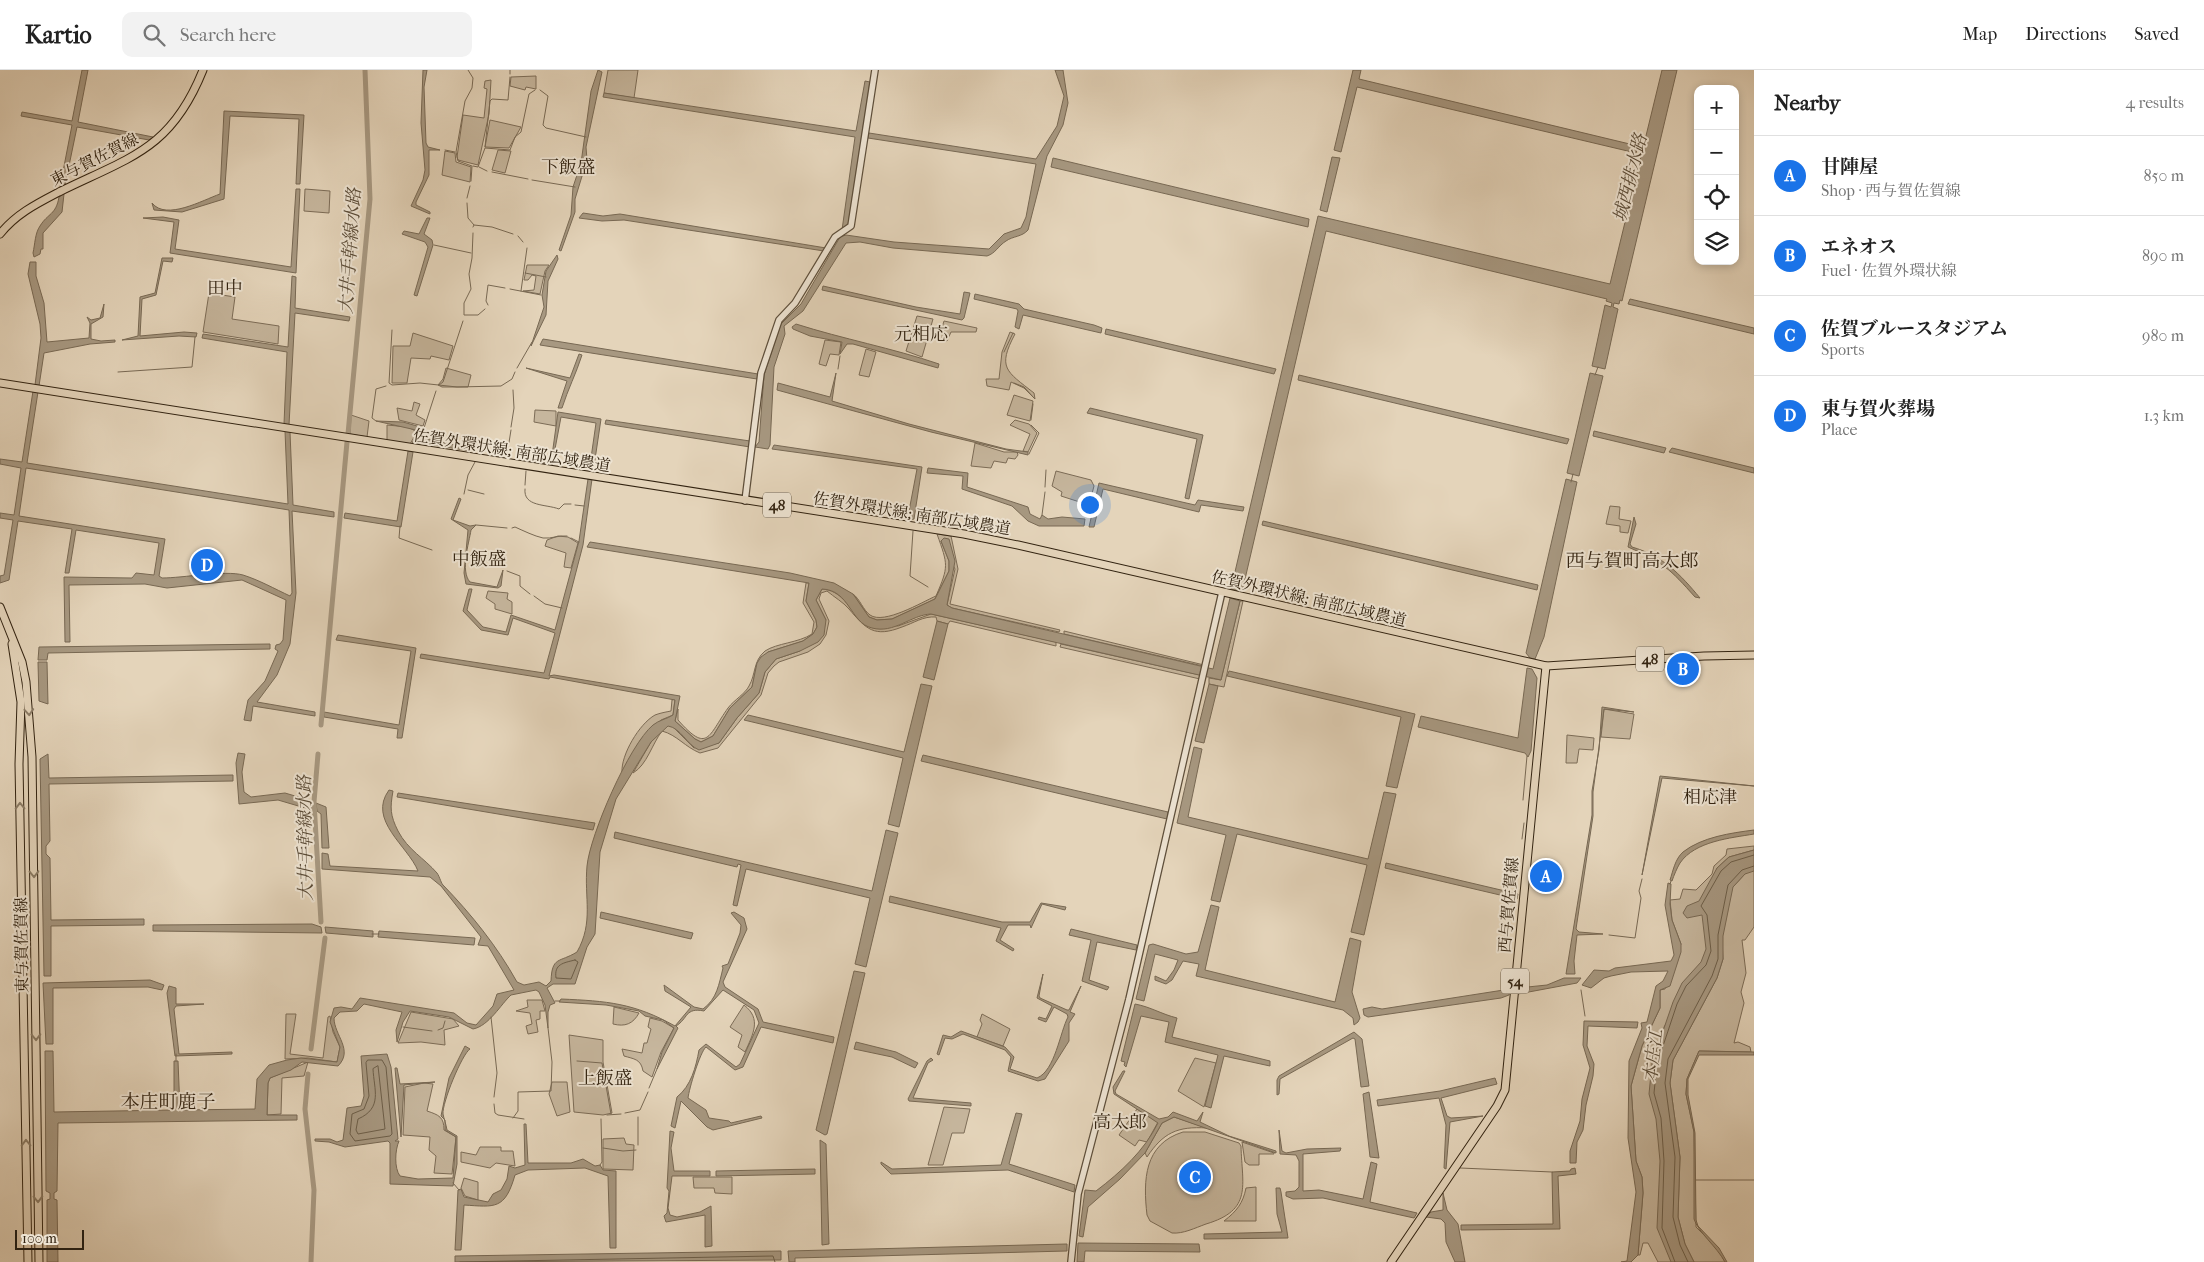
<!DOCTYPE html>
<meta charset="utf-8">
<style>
:root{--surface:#fff;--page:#f2f2f2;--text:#222;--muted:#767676;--line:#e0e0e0;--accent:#1a73e8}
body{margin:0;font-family:"IM FELL French Canon","Noto Serif JP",serif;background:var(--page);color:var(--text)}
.controls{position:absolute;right:15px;top:15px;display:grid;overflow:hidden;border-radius:10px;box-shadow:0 2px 8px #0003}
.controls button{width:45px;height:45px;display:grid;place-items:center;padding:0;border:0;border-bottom:1px solid var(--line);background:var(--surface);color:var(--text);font:25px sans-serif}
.scale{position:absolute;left:15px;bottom:12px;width:69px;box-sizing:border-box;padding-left:5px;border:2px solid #322311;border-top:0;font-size:14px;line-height:18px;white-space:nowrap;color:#322311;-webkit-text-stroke:4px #ede3d2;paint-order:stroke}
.you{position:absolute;left:1089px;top:434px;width:18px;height:18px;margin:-12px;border:4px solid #fff;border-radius:50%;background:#1a73e8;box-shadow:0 0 0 8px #1a73e833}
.badge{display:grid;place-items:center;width:32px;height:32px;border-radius:50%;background:var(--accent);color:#fff;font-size:16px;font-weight:700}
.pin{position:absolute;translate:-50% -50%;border:2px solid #fff;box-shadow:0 1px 5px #0006}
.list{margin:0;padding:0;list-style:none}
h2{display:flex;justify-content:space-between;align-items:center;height:65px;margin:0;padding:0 20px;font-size:21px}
h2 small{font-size:16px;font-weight:400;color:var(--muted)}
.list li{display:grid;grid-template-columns:32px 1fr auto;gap:15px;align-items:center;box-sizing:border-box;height:80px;padding:0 20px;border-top:1px solid var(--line)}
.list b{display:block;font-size:19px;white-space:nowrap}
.list p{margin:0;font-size:16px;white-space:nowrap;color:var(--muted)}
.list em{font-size:16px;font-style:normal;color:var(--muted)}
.icon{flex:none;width:28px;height:28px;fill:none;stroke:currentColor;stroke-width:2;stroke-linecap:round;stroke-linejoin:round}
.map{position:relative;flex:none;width:1754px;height:1192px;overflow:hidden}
header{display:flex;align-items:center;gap:30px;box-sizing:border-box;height:70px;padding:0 25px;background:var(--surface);border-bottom:1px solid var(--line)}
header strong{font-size:24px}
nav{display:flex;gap:28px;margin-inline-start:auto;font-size:18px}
.search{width:350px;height:45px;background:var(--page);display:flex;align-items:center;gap:12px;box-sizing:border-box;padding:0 18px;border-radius:10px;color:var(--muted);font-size:19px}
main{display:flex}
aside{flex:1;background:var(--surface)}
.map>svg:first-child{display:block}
.green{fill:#c6b69d;stroke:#7c6c57}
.water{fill:#a79881;stroke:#786954;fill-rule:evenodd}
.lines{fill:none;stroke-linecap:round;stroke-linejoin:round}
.shore{stroke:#6c5e49;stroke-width:1}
.stream{stroke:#786954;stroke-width:1}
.canal{stroke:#a79881;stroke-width:5}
.minor-casing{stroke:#5e4f3b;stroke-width:8}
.major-casing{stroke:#322311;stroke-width:9}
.minor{stroke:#ede3d2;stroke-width:5.5}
.major{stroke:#e4d4ba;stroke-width:7}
.oneway{stroke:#8b7c66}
.labels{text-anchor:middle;stroke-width:4;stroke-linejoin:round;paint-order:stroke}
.shield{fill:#ede3d2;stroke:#6a5d4b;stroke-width:1}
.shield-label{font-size:15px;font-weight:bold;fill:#322311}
.street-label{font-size:16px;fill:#322311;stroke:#ede3d2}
.neighbourhood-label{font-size:18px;fill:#322311;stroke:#ede3d2}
.water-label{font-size:18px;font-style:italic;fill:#5b4c38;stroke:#ede3d2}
.quarter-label{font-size:19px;fill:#322311;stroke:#ede3d2}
</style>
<header>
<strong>Kartio</strong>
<div class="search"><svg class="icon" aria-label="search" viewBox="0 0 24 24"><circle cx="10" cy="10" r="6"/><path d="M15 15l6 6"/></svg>Search here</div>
<nav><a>Map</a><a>Directions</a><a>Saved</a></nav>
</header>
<main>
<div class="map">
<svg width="1754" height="1192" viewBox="0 0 1754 1192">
<rect width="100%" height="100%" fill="#e4d4ba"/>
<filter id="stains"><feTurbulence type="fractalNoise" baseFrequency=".004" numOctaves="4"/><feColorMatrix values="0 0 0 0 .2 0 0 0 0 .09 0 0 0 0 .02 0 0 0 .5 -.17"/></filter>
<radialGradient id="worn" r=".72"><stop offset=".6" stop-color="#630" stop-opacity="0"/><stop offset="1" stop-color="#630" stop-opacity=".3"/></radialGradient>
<g class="green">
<path d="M 608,0 L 638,0 L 634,28 L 604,23 Z"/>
<path d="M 536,6 L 536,19 L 526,17 L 525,20 L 510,16 L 511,7 Z"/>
<path d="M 491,10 L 489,44 L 478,95 L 458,90 L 457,87 L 463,45 L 484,48 L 487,19 L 484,18 L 485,11 Z"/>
<path d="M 490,50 L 521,57 L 509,78 L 485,77 Z"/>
<path d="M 498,80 L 511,81 L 505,103 L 492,100 Z"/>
<path d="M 445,81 L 455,83 L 456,92 L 471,97 L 470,112 L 442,105 Z"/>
<path d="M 305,119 L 330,121 L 329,143 L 304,141 Z"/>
<path d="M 527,195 L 549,195 L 545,201 L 540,224 L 523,221 L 534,220 L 536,206 L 532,205 L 528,210 L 524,210 Z"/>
<path d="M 209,223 L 235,227 L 232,249 L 279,256 L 278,274 L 203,262 Z"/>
<path d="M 917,246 L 933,249 L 922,287 L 906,281 Z"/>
<path d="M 944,251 L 977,258 L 976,262 L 951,262 L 947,271 L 939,268 Z"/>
<path d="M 1010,262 L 1015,264 C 997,298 1006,301 1034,323 L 1035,329 L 1024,318 L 1011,312 L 1009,320 L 987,316 L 986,309 L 999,309 L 1002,282 Z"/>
<path d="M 413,263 L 453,276 L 449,290 L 431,286 L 430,289 L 411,288 L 407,313 L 392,313 L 393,276 L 410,276 Z"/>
<path d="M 825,270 L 841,272 L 839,285 L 830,284 L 826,296 L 819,294 Z"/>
<path d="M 866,279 L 876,282 L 869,307 L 859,305 Z"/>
<path d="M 446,298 L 471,305 L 468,317 L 442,317 L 438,315 L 443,309 Z"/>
<path d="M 1014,325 L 1033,331 L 1030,351 L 1007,345 Z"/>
<path d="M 414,332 L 420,334 L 416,345 L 425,350 L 423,356 L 399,350 L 397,338 L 412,341 Z"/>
<path d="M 535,340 L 556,341 L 556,356 L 534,352 Z"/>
<path d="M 351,345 L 369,351 L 367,367 L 350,364 Z"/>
<path d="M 1015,350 L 1029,354 L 1037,363 L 1028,382 L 1023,381 L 1030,364 L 1010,355 Z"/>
<path d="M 387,355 L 408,357 L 417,362 L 410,374 L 387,371 Z"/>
<path d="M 975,373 L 1004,382 L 1017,382 L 1018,385 L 1015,389 L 1008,388 L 1006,393 L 994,391 L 991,398 L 971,396 Z"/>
<path d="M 1056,401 L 1091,410 L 1094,416 L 1089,435 L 1061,426 L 1062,422 L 1052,416 Z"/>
<path d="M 1610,436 L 1620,437 L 1619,449 L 1631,451 L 1628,463 L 1620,462 L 1620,456 L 1606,454 Z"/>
<path d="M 937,464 L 951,466 L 958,499 L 950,534 L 1060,560 L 1059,562 L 952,538 L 947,535 L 955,499 L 941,471 L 949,491 L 949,501 L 935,529 L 892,549 L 877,550 L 869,547 L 853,524 C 860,529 863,540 870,545 C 884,555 922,532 936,526 C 949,496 948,495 937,464 Z"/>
<path d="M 558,466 L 568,467 L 578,473 L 571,498 L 564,497 L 566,483 L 545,476 L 547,470 Z"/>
<path d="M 806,513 L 809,513 L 806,531 L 816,550 L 817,557 L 813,564 L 803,571 L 768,582 L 757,593 L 752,617 L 730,638 L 713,666 L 701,672 L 695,669 L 675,651 L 678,639 L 678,650 C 708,684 708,666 728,638 C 734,630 745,624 749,616 C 756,604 753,591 765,581 C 777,573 798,573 812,564 L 814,552 L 803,533 Z"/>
<path d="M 822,519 C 841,520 850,538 861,552 L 898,556 L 931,544 L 1056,572 L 1056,576 L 950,551 L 948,554 L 937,551 L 936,547 C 923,546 914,553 902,557 C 874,568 866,559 849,539 C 843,532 834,527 827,521 L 821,523 L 819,529 L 829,551 L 826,565 L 820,574 L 808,582 L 779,592 L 774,596 L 768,603 L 761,625 L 718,678 L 700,683 C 685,677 677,665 662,661 C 652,674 647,695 633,703 L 651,672 L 667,655 L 673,657 L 694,678 L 719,673 L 737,648 L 759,623 L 765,602 L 776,589 L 800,581 L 826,550 L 816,530 Z"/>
<path d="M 488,521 L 508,523 L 507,529 L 512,532 L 512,544 L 495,539 L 495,534 L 486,528 Z"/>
<path d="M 1240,531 L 1243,531 L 1224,617 L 1209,614 L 1209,608 L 1221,610 Z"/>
<path d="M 1064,561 L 1204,595 L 1203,596 L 1064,564 Z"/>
<path d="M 1061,574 L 1200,605 L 1200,609 L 1060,577 Z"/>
<path d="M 675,629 L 673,645 L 661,650 L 641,669 L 622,702 C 621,685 639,654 655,645 C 660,643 666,642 671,641 L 672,630 Z"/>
<path d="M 1604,639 L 1634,644 L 1630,669 L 1601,667 Z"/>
<path d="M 1567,665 L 1594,668 L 1593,680 L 1579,679 L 1577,693 L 1566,693 Z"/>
<path d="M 1754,776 L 1754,780 L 1729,787 L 1717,798 L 1703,839 L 1710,881 L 1664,957 L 1677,1192 L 1658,1192 L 1648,1173 L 1643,1173 L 1640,1185 L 1638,1185 L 1643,1123 L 1642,1107 L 1636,1091 L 1631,1016 L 1642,976 L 1660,938 L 1660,920 L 1665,919 L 1681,874 L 1672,850 L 1670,830 L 1680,829 L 1683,819 L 1696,820 L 1712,804 L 1714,796 L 1726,785 L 1727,779 Z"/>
<path d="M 1754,794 L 1754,857 L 1745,870 L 1742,870 L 1746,903 L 1741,922 L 1744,933 L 1734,973 L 1738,972 L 1750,977 L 1751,982 L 1699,981 L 1687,1009 L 1686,1024 L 1694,1062 L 1696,1157 L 1717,1178 L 1725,1192 L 1694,1192 L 1685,1174 L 1678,1147 L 1680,1087 L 1670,1013 L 1673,990 L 1717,908 L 1723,889 L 1720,831 Z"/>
<path d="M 527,930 L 542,930 L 545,941 L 540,941 L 540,949 L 536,950 L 538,962 L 528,964 L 526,956 L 532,954 L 530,943 L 516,941 L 528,937 Z"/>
<path d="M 744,935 C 762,949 753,964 745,982 L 738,977 L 742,965 L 730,957 Z"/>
<path d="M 614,937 L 639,943 C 633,954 625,957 613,954 Z"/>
<path d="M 411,942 L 453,949 L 459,956 L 444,960 L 445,975 L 421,972 L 398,973 Z"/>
<path d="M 286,944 L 296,944 L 290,984 L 323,988 L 328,947 L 330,946 L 333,962 L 340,977 L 337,992 L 308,988 L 285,989 Z"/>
<path d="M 982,944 L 1010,959 L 1003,976 L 977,967 L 982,954 L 980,950 Z"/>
<path d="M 650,948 L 662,951 L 674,958 L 661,982 L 652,1007 L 643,1001 C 641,989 634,989 624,986 L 622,979 L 642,983 L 644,973 L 647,973 L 651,959 L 648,957 Z"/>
<path d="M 569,965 L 603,970 L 603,992 L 612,1043 L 603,1045 L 574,1042 Z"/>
<path d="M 1195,988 L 1216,993 L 1204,1037 L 1178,1021 Z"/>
<path d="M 308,992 L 304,1006 L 282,1008 L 281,1044 L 267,1045 L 268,1013 L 270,1008 Z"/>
<path d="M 552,1012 L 567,1012 L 570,1042 L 557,1046 L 549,1024 Z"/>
<path d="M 424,1013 L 433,1014 L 427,1041 C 439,1045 444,1047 444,1060 L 456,1067 L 452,1104 L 434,1103 L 436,1086 L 429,1080 L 430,1067 L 403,1065 L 405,1017 Z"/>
<path d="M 944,1037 L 970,1039 L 964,1063 L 952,1063 L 943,1095 L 928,1095 Z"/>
<path d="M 1137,1039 L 1158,1052 L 1147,1072 L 1139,1070 L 1135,1076 L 1119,1065 Z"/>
<path d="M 1174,1047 L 1207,1058 C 1177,1056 1163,1063 1147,1087 L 1145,1083 L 1162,1053 Z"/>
<path d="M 1183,1062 L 1205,1062 L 1239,1073 L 1241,1076 C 1242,1116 1253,1140 1206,1154 C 1195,1158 1183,1164 1172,1163 L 1150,1151 L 1147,1145 C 1143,1110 1144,1074 1183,1062 Z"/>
<path d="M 624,1068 L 626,1074 L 634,1075 L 633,1100 L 603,1099 L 603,1069 Z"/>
<path d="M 1242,1072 L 1274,1083 L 1274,1084 L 1259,1084 L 1259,1095 L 1249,1095 L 1245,1092 Z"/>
<path d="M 480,1077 L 501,1077 L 501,1081 L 513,1081 L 515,1096 L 496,1093 L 490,1098 L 461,1092 L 461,1082 L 476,1085 Z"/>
<path d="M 693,1107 L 732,1107 L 732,1124 L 715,1123 L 714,1118 L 694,1118 Z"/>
<path d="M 464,1108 L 478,1112 L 478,1130 L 465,1126 L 461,1118 Z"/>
<path d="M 1256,1117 L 1256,1151 L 1224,1151 C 1237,1141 1243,1133 1246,1118 Z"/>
</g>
<g class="water">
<path d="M 82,0 L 88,0 L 78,52 L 153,67 L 149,70 L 77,57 L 65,115 L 60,117 L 72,55 L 21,46 L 22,42 L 72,51 Z"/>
<path d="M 423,0 L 427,0 L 424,17 L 426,73 L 428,77 L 440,80 L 429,80 L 429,105 L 416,132 L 416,135 L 430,142 L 430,144 L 411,136 L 423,110 L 425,100 L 421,53 Z"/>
<path d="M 598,0 L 602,2 L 586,77 L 587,90 L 575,129 L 575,142 L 561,181 L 559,180 L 571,145 L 573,117 L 581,93 L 591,21 Z"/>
<path d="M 1055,0 L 1063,0 L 1068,33 L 1063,55 L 1047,86 L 1028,160 C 1022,167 1013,166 1006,171 C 998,176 996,183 987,186 L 893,178 L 860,172 L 846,173 L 803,241 L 784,256 L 785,264 L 774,297 L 770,375 L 768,379 L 755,377 L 759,372 L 764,305 L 781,254 L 801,234 L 840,167 L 846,165 L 894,172 L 989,179 L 1004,164 L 1021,158 L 1026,147 L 1036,94 L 868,68 L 869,63 L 1036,89 L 1057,56 L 1064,26 Z"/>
<path d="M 1353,0 L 1361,0 L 1359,9 L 1638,76 L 1636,83 L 1357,17 L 1341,82 L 1334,80 Z"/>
<path d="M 1662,0 L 1677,0 L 1622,231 L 1620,230 L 1619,234 L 1614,233 L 1613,237 L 1618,239 L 1605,299 L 1592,296 L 1605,235 L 1611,237 L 1612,233 L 1606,231 L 1607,229 L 1326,161 L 1242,522 L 1231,519 L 1318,146 L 1610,214 Z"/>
<path d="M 865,11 L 870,12 L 848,155 L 842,160 L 855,67 L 603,27 L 604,23 L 856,61 Z"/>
<path d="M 224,41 L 304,45 L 300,114 L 296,114 L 299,49 L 230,46 L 224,129 L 182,142 L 154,140 L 152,133 C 166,151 203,130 220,124 Z"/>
<path d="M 1332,87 L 1340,88 L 1327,142 L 1320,140 Z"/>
<path d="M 1053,88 L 1309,149 L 1308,157 L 1051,97 Z"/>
<path d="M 296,119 L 300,119 L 296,203 L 170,183 L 174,152 L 143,148 L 163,147 L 179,150 L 175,179 L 291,197 Z"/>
<path d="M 64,124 L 62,142 L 43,163 L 43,179 L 41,179 L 40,184 L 34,187 L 33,183 C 35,174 35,163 40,156 C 48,143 56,145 59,127 Z"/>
<path d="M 583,143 L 603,146 L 620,144 L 826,178 L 824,181 L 624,150 L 602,151 L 579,148 Z"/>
<path d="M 427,148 L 430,148 L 424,164 L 432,170 L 433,175 L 417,226 L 414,225 L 428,177 L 425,172 L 402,164 L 404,161 L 419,164 Z"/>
<path d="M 557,185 L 558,189 L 548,211 L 546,245 L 531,276 L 544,237 L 542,225 L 546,201 Z"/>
<path d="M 162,188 L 173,188 L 172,192 L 163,191 L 156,225 L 142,229 L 140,266 L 184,262 L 197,263 L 196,267 L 179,266 L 122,270 L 138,266 L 140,227 L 155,223 Z"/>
<path d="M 30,192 L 36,192 L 36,206 L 44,233 L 47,272 L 89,268 L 90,253 L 87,247 L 91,250 L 100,248 L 104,234 L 103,247 L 91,254 L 91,269 L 101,271 L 115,270 L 115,272 L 90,274 L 44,283 L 39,316 L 35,315 L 41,268 L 40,254 L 28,204 Z"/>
<path d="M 292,206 L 296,207 L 295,238 L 350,247 L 349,251 L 295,243 L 289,355 L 284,354 L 287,282 L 202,268 L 203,264 L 288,277 Z"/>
<path d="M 823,216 L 916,237 L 960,244 L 964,222 L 970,223 L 964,248 L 962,250 L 822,220 Z"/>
<path d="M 975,224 L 1019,234 L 1024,239 L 1094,255 L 1102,258 L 1101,263 L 1023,245 L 1019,259 L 1015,257 L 1018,241 L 1017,239 L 974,229 Z"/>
<path d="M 1630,229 L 1754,258 L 1754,264 L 1628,234 Z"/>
<path d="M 796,254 C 843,269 892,278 939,294 L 938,298 L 853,274 L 847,274 L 840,284 L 842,272 L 810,266 L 793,259 L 792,257 Z"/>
<path d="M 1106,259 L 1276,299 L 1274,304 L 1105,264 Z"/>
<path d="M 543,269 L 758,304 L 757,309 L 540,275 Z"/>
<path d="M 579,284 L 582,285 C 576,304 568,319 562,338 L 558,338 L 567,311 L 526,298 L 570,308 Z"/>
<path d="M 836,303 L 832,331 L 909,354 L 1006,379 L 1028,382 L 1028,385 L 931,362 L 777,320 L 778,313 L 830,327 Z"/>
<path d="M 1590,303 L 1603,306 L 1579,406 L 1567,403 Z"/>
<path d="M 1299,305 L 1569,369 L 1567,374 L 1298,310 Z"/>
<path d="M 33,321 L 38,322 L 27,393 L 288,434 L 285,361 L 290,362 L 293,435 L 334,442 L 334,447 L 292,441 L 296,523 L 290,574 L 277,605 L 257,632 L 315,642 L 315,646 L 253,636 L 251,651 L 244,650 L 248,630 L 265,611 L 278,581 L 275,579 L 276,575 L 280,574 L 283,570 L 286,530 L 242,510 L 167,518 L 145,514 L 69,515 L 70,572 L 65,572 L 64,507 L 132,508 L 136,503 L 154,505 L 159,473 L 76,460 L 69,503 L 65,503 L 72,459 L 18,451 L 9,510 L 0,513 L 0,506 L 4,505 L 13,450 L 0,448 L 0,443 L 14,445 L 21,398 L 0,394 L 0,389 L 22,392 ZM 26,398 L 289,440 L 292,523 L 290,526 C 275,519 259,510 243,505 C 225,500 183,508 162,508 L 159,506 L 165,469 L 19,446 Z"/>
<path d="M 1090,338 L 1203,365 L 1189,429 L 1185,428 L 1197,369 L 1087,343 Z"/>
<path d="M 558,342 L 601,349 L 593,403 L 589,402 L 596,353 L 561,347 L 552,395 L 528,391 L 551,393 Z"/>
<path d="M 606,350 L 750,371 L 750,377 L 605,354 Z"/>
<path d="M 376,351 L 403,352 L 424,358 L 422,365 L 424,368 L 472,379 L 470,381 L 427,374 L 412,373 L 418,362 L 416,360 Z"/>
<path d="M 1594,361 L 1666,378 L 1664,383 L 1593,366 Z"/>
<path d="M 774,375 L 922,397 L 914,449 L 910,450 L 909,441 L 917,399 L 772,379 Z"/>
<path d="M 1672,378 L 1754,398 L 1754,403 L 1669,382 Z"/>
<path d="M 408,381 L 413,382 L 401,457 L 344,448 L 345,443 L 397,451 Z"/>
<path d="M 928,398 L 968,403 L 967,417 L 1028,437 L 1030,444 L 1040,449 L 1042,445 L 1048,449 L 1062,447 L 1085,449 L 1084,456 L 1039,456 L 1028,451 L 1012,436 L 962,419 L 963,406 L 927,403 Z"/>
<path d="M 588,409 L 592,409 L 583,475 L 549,606 L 554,605 L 680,626 L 675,651 L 695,669 L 701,672 L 713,666 L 730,638 L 752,617 L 757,593 L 761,587 L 768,582 L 803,571 L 813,564 L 817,557 L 816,550 L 806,531 L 809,513 L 587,477 L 590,472 L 790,503 L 834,513 L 853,524 L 869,547 L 877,550 L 892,549 L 935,529 L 949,501 L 949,491 L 941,471 L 944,468 L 949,469 L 955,491 L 947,535 L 952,538 L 1213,599 L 1230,528 L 1240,531 L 1221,610 L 931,544 C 911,545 894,564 872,558 C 850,553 850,520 822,519 L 816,530 L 826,550 L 824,565 L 818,572 L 800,581 L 776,589 L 765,602 L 759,623 L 737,648 L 719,673 L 699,680 C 687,675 681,658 668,656 L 651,672 L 616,729 L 600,782 L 595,864 L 587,877 L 575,914 L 553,914 L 547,918 L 555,933 L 550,935 L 548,942 L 548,958 L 545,935 L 539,922 L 536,920 L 511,925 C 501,934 489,956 473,959 L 449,947 L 410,941 L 403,952 L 397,972 L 396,960 L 402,942 L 364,934 L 357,941 L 340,942 L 334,948 C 334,965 354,980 338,996 L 302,992 L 291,1000 L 270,1008 L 268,1013 L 267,1045 L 297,1045 L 297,1050 L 58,1053 L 57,1121 L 54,1123 L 54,1129 L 57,1130 L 58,1192 L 47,1192 L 47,1130 L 50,1129 L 50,1123 L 46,1121 L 45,981 L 53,981 L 54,1042 L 174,1040 L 174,991 L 178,991 L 180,1040 L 255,1039 L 257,1009 L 269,995 L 287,990 L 301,988 L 337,992 L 340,977 L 330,952 L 334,938 L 341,937 L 352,939 L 360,928 L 454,943 L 467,953 L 476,955 L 493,936 L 497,924 L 514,920 L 488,876 L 478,875 L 481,867 L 441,816 L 430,807 L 322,799 L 322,783 L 328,784 L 330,796 L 418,801 C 408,776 367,750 389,720 L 393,721 C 390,738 390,745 398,761 C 408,780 424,788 437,803 C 440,807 441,814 444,816 C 471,844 497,876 517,912 L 524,915 L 539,912 L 546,916 L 551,911 C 552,886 559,893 577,882 C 594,852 584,828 587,796 C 590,765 629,675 653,655 C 659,650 667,649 673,645 L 675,630 L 550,607 L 549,609 L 420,588 L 421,584 L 544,603 L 555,563 L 513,548 L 508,565 L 481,560 L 463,541 L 469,519 L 472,519 L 467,540 L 483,557 L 506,562 L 511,545 L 555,560 L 579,471 Z"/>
<path d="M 1566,409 L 1577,412 L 1544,567 L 1535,589 L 1530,588 L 1526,583 Z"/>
<path d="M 1099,413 L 1195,435 L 1198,430 L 1244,437 L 1243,441 L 1201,435 L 1199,442 L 1103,419 L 1094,457 L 1089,457 Z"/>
<path d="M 459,428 L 461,429 L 453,450 L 470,456 L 476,455 L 471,460 C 469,473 460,501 470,512 L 497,517 L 503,500 L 501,516 L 498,518 L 466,514 L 464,503 L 468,460 L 451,449 Z"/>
<path d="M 1634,447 L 1636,454 L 1630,474 L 1632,477 C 1663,486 1680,504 1700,528 L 1695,527 C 1670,499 1663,492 1628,477 Z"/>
<path d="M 1263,451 L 1538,515 L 1537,520 L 1262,455 Z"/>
<path d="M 937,551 L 948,554 L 934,610 L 923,607 Z"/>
<path d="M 338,565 L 416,578 L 402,668 L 397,668 L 398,659 L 324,647 L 324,642 L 399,655 L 411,581 L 336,570 Z"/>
<path d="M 270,574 L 270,579 L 48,583 L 47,590 L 38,590 L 39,577 Z"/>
<path d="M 38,592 L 47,592 L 48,634 L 39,631 Z"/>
<path d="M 1527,598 L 1532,599 L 1537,608 L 1531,681 L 1528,687 L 1525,683 L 1418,657 L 1421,646 L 1518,668 Z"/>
<path d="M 1229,601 L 1415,644 L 1397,718 L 1386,716 L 1401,647 L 1227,606 Z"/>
<path d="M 921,614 L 932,616 L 899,757 L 888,754 L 903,688 L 744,650 L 748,645 L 904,682 Z"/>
<path d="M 1209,614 L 1218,616 L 1204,673 L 1195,671 Z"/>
<path d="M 1602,637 L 1634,642 L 1604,639 L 1593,722 L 1593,746 L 1576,859 L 1579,862 L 1603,864 L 1577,865 L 1574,891 L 1575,904 L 1566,904 L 1592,745 L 1592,721 L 1599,680 Z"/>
<path d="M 1194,677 L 1202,679 L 1188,747 L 1368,789 L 1384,722 L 1396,724 L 1364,865 L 1351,862 L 1367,795 L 1237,764 L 1220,832 L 1211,830 L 1226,765 L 1177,753 Z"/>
<path d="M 238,683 L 245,684 L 242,702 L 244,722 L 251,727 L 285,723 L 312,731 L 312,740 L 278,730 L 239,734 L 236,693 Z"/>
<path d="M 48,684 L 49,708 L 233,705 L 233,711 L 49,714 L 50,771 L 46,776 L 46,784 L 50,788 L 51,850 L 144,849 L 144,855 L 51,856 L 51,906 L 44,906 L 40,689 Z"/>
<path d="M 923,685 L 1168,742 L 1167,749 L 921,691 Z"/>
<path d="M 1660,706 L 1754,716 L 1662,708 L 1642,805 Z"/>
<path d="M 398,723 L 595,753 L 593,760 L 397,727 Z"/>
<path d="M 316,733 L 326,737 L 329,778 L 322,778 L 321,744 L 317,741 Z"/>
<path d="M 886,760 L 898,763 L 866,897 L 855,894 L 870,828 L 746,799 L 737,836 L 733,835 L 741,795 L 738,794 L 737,797 L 614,768 L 615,762 L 872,821 Z"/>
<path d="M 1754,760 L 1754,764 C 1731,768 1695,771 1680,793 C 1677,798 1674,805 1672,811 L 1670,810 C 1673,801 1675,789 1683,782 C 1702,767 1731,763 1754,760 Z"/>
<path d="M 1754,780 L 1754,801 L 1745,804 L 1733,817 L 1723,866 L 1723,889 L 1717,908 L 1673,990 L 1670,1013 L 1680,1087 L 1678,1147 L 1685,1174 L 1694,1192 L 1671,1192 L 1657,1158 L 1660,1091 L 1656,1049 L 1649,1024 L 1652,993 L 1673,932 L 1682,913 L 1701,892 L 1706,879 L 1702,845 L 1687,848 L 1683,843 L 1687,836 L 1699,831 L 1717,798 L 1729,787 Z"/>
<path d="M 1386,793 L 1518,824 L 1517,829 L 1385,798 Z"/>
<path d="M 1668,813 L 1671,814 L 1670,834 L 1672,850 L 1681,874 L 1681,882 L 1670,916 L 1660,920 L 1660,938 L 1642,976 L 1631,1016 L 1636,1091 L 1642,1107 L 1643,1123 L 1638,1185 L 1631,1192 L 1621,1192 L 1627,1191 L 1636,1122 L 1628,1068 L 1629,991 L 1642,958 L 1641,953 L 1647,952 L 1656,916 L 1663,911 L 1668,901 L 1631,902 L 1611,906 L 1604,908 L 1591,918 L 1582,915 L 1594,900 L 1609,901 L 1615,898 L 1671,891 L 1674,885 L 1665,835 Z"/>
<path d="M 890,826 L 1002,852 L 1030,852 L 1041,833 L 1066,837 L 1065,840 L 1042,834 L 1031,858 L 1030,855 L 1008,855 L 1000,870 L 1014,879 L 1013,881 L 996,871 L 1001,858 L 889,832 Z"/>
<path d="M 1211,835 L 1219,837 L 1205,900 L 1335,932 L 1350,868 L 1361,871 L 1352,922 L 1360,948 L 1358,952 L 1354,955 L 1353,948 L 1343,940 L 1196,906 L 1199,894 L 1183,891 L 1172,910 L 1166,914 L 1155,910 L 1155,906 L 1166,911 L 1174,900 L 1178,890 L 1155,884 L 1144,931 L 1136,929 L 1149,875 L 1153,874 L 1186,884 L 1198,882 Z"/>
<path d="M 601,842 L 693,863 L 691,869 L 600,848 Z"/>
<path d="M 734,842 L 744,848 L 747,859 L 723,912 L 725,917 L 758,939 L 763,952 L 834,967 L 833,973 L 761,957 L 743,997 L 735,1000 L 706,977 C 700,982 689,1019 688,1028 L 706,1040 L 709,1048 L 729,1051 L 731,1053 L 761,1046 L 762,1048 L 713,1060 L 707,1057 L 681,1031 L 675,1058 L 671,1056 L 677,1027 C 691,1016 696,997 699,980 L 706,974 L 736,997 L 740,994 L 759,953 L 754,940 L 723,920 L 704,941 C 685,937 688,949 676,956 L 678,958 L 657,999 L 662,982 L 674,958 L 663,950 L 645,946 L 639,941 L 606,935 L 559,932 L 561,929 C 607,931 634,933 675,956 L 691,937 L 665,921 L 664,915 L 694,937 L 703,939 C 717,929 719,914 723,898 L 722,896 L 728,894 L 740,863 L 741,855 L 731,843 Z"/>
<path d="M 312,854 L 321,857 L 322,863 L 153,861 L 153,855 Z"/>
<path d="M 325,857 L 373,861 L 373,867 L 326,863 Z"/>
<path d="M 1071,859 L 1137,875 L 1136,880 L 1097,872 L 1089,910 L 1109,917 L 1107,920 L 1082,911 L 1091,870 L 1069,865 Z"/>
<path d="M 379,861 L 475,868 L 474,875 L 378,867 Z"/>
<path d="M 854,901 L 865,903 L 827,1064 L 825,1065 L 816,1060 Z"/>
<path d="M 1043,904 L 1039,926 L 1040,928 L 1067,940 L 1069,940 L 1081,916 L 1070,942 L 1075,944 L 1069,953 L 1069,971 L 1045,1009 L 1038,1011 L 1008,1001 L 1011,987 L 1005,980 L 963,964 L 952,969 L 945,968 L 939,985 L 937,984 L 943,965 L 951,967 L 961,961 L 1005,977 L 1014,987 L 1010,999 L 1037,1008 C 1055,1001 1060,962 1068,947 L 1067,944 L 1054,937 L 1046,952 L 1038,949 L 1039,947 L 1046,949 L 1052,936 L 1037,928 Z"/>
<path d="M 1564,908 L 1581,908 L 1577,913 L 1518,924 L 1518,918 L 1547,915 Z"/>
<path d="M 150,910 L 164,915 L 162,920 L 148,917 L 53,918 L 53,974 L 46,974 L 43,913 Z"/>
<path d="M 169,916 L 176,918 L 176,934 L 204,934 L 176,936 L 174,939 L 179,984 L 232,982 L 232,984 L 175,986 L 167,923 Z"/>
<path d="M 1510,919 L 1509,925 L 1501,928 L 1368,947 L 1364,945 L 1363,939 L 1372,937 L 1382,939 Z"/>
<path d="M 1135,934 C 1151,937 1161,944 1177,948 L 1172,967 L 1270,991 L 1270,996 L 1224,986 L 1211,1038 L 1205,1036 L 1218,985 L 1165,972 L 1169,952 L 1141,946 L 1126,997 L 1124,995 L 1125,992 L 1121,991 Z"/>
<path d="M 1584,951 L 1638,952 L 1637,958 L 1588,956 L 1587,976 L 1594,994 L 1593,1006 L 1586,1035 L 1583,1060 L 1577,1072 L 1576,1093 L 1570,1093 L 1570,1081 L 1580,1051 L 1582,1029 L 1590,998 L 1583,975 Z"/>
<path d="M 1354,962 L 1362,969 L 1369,1016 L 1361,1017 L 1355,969 L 1353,968 L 1280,1009 L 1279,1024 L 1277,1025 L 1277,1010 L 1279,1006 Z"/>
<path d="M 856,972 L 896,982 L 918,993 L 915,998 L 892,987 L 854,979 Z"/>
<path d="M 465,976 L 470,979 C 462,984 442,1033 443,1044 C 444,1049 446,1054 447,1060 L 457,1066 L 457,1094 L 453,1116 L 390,1114 L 390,1073 L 388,1071 L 345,1077 L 329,1072 L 315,1071 L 315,1069 L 330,1069 L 337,1072 L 343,1070 L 347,1038 L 361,1036 L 364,1026 L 361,986 L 387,984 L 391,997 L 398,1069 L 395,1071 L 399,1071 C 395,1080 394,1098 400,1106 L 418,1109 L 453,1108 L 456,1067 L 445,1060 L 445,1050 L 441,1046 L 449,1008 Z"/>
<path d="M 1699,981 L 1754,982 L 1754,985 L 1699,985 L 1688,1009 L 1688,1025 L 1695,1063 L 1696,1150 L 1698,1156 L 1719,1178 L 1727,1192 L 1725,1192 C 1717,1177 1698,1162 1694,1149 L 1694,1062 L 1686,1024 L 1687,1009 Z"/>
<path d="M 931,988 L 933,990 L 928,993 L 913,1028 L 971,1033 L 971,1036 L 909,1031 L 908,1029 L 927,991 Z"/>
<path d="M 395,998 L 397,998 L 400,1014 L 435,1012 L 404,1015 L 401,1067 Z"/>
<path d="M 1123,1001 L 1125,1001 L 1115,1021 L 1116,1024 L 1159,1049 L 1168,1047 L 1173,1042 L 1197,1051 L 1203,1042 L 1200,1052 L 1229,1066 L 1276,1081 L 1276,1083 L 1174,1047 L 1162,1053 L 1145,1083 L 1120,1109 L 1088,1137 L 1083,1167 L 1079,1166 L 1085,1120 L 1096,1121 C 1121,1102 1144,1081 1158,1053 L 1114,1024 L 1113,1017 Z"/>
<path d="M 1495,1008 L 1497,1014 L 1441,1028 L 1447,1046 L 1451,1048 L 1483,1046 L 1450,1052 L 1446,1099 L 1444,1098 L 1446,1055 L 1439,1028 L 1378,1036 L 1377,1030 L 1440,1021 Z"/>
<path d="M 1369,1022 L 1379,1088 L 1370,1087 L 1363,1024 Z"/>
<path d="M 1016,1043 L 1022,1044 L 1009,1094 L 1075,1115 L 1074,1122 L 1008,1100 L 891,1104 L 881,1094 L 881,1092 L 892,1099 L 1001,1095 Z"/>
<path d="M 524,1054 L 526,1054 L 528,1093 L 571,1093 L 583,1089 L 595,1096 L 600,1095 L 603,1100 L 616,1101 L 616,1178 L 610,1178 L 608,1106 L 585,1098 L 528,1100 L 515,1105 C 505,1140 495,1137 464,1135 L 461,1180 L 455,1180 L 458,1120 L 461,1119 L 464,1127 L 488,1132 L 493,1124 L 501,1120 L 507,1109 L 509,1096 L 515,1098 L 525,1095 Z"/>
<path d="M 1279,1060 L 1282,1081 L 1286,1083 L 1307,1079 L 1341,1078 L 1340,1081 L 1303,1084 L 1303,1121 L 1319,1120 L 1363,1129 L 1371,1092 L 1377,1094 L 1370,1132 L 1417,1143 L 1414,1148 L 1323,1128 L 1293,1129 L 1286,1126 L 1286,1122 L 1295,1121 L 1299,1117 L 1299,1091 L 1296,1085 L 1280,1084 Z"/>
<path d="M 670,1061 L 674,1062 L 671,1078 L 674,1101 L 710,1101 L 710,1106 L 672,1106 L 668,1138 L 670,1145 L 677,1147 L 700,1142 L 711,1136 L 712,1176 L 705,1177 L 705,1145 L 666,1152 L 664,1146 L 667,1143 L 669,1121 L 667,1118 Z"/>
<path d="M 820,1070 L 826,1074 L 829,1174 L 822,1175 Z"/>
<path d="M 1575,1098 L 1576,1104 L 1558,1106 L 1560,1159 L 1461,1160 L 1461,1155 L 1553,1154 L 1552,1102 L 1570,1101 L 1571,1099 Z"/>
<path d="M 815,1099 L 815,1104 L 716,1106 L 716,1101 Z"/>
<path d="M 1276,1118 L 1280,1118 L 1281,1122 L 1288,1168 L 1204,1169 L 1204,1164 L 1282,1162 L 1277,1144 Z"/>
<path d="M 1443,1123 L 1447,1140 L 1458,1154 L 1465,1192 L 1455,1192 L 1446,1172 L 1445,1153 L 1441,1149 L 1426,1147 L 1431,1142 L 1443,1140 Z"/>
<path d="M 1078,1173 L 1199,1174 L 1200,1182 L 1085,1181 L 1084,1192 L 1077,1192 Z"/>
<path d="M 1067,1174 L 1067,1181 L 795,1188 L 795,1192 L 789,1192 L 788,1181 Z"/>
<path d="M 781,1181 L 781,1190 L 455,1192 L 455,1186 Z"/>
</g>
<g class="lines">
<g class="shore">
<path d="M 575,890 L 578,892 L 571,909 L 556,908 C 554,894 563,893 575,890 Z"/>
<path d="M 368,990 L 382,990 L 386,997 L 392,1064 L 390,1066 L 355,1071 L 350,1064 L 352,1044 L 364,1039 L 369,1026 L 366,993 Z"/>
<path d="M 378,996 L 385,1059 L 358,1064 L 356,1060 L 358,1049 C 383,1038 374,1020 373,999 Z"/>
<path d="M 460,1192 L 773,1186 L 775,1192"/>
<path d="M 1675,1192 L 1662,1158 L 1664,1091 L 1661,1048 L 1654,1023 L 1657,994 L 1677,934 L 1686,916 L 1706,895 L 1711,881 L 1707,845 L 1701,836 L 1721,801 L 1731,792 L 1754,785"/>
<path d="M 1688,1192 L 1680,1175 L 1673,1147 L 1675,1087 L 1665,1013 L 1668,989 L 1712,906 L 1718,889 L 1718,865 L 1728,815 L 1742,800 L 1754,796"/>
</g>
<g class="stream">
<path d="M 468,0 L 473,8 L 472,18 L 465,31 L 456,82 L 458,91 L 472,96 L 471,111"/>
<path d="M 510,0 L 510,4"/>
<path d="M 540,20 L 548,26 L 543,55 L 546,58 L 586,67"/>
<path d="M 485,77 L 490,31 L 492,29 L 508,30 L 510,7"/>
<path d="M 445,80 L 455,82"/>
<path d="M 473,96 L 478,97 L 485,78 L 510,80 L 515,67 L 521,62 L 529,24 L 535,20"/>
<path d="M 479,97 L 487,101"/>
<path d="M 492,102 L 528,109"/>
<path d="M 532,110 L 575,117"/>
<path d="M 467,128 L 470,116"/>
<path d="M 467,133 L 468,148 L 474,155 L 473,157"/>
<path d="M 474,155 L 492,157 L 513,164"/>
<path d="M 473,163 L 472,188 L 469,204 L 471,219 L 464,233 L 464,245 L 478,245 L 485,239"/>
<path d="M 518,166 L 523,172"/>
<path d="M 434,175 L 471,183"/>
<path d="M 525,203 L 546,207"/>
<path d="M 510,219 L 541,225"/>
<path d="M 521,221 L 527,178"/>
<path d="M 488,235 L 486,231 L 488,215 L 505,218"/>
<path d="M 392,260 L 389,313 L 392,315 L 420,313 L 457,317 L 501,316 L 512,309 L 515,302"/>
<path d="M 1004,282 L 1013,263"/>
<path d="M 517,298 L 532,272"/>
<path d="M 838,299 L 840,286"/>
<path d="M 118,302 L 192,297 L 195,267"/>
<path d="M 1595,305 L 1598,297"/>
<path d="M 1014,313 L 1024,317 L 1034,328"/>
<path d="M 439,315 L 443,312 L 463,251"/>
<path d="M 1031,350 L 1033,334"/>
<path d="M 376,351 L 372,348 L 376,319 L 386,316"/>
<path d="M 511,357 L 514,338 L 513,320"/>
<path d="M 424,358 L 436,321"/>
<path d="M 1029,384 L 1039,363 L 1031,355"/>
<path d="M 507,385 L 511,360"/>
<path d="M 1571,412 L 1573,404"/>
<path d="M 525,415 L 526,401"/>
<path d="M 1045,417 L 1046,400"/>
<path d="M 525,419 C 523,437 546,434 559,439 L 564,434 L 571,434"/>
<path d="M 468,420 L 484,424"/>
<path d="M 464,424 L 468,405 L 475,392"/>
<path d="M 575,435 L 584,436"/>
<path d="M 1042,445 L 1045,422"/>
<path d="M 476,455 L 507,458"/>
<path d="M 400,456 L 399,468 L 432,480"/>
<path d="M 512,458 L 515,457 C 524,461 534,466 543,468 C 552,469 558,465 567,466"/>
<path d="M 913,461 L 910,506 L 928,517"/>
<path d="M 571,468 L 579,472"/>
<path d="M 507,501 L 520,506 L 520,516 L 530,524"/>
<path d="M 534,526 L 545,534 L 562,538"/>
<path d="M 1523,730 L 1527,686"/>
<path d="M 1522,769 L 1524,753"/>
<path d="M 1670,814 L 1671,811"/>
<path d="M 372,864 L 379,864"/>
<path d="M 1609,865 L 1635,868 L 1641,828 L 1639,821 L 1642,809"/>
<path d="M 1581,920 L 1585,946"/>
<path d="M 555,931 L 560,931"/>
<path d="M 491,947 L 497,1003 L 494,1027"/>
<path d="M 403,957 L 432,961"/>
<path d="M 438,960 L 443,958 L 445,951"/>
<path d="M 176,984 L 176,991"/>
<path d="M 577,991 L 602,993 L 611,1044"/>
<path d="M 649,1018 L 657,999"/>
<path d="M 494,1034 L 495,1043 L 498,1045 L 524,1049"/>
<path d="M 625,1043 L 640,1040 L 648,1022"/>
<path d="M 607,1045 L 621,1044"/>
<path d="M 638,1047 L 638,1075"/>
<path d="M 513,1048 L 518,1041 L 518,1022 L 551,1021 L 552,992 L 548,958"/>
<path d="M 603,1078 L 623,1081 L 636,1080"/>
<path d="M 600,1095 L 602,1092 L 601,1049"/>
<path d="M 1460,1098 L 1552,1102"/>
<path d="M 1696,1110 L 1754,1110"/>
<path d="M 453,1113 L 459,1120"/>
</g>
<g class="canal">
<path d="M 348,364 L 370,129 L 365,0"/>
<path d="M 321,655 L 347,372"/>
<path d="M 318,684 L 314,732 L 321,852"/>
<path d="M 311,979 L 325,868"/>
<path d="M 308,1004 L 305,1039 L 314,1120 L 311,1192"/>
</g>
<g class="minor-casing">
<g id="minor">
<path d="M 745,431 L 761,303 L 779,250 L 795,233 L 835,167 L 851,156 L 875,0"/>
<path d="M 1071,1192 L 1078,1124 L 1129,929 L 1222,522"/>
</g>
</g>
<g class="major-casing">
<g id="major">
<path d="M 0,164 C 16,144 36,134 59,122 C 130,87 171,80 203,0"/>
<path d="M 0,313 L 964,464 L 1018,475 L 1546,596 L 1704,586 L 1754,585"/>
<path d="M 0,537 L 22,592 L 26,612 L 32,687 L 39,1192"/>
<path d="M 12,574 L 21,632 L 19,694 L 28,1192"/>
<path d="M 1391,1192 L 1497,1036 L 1505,1020 L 1546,596"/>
</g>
</g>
<use href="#minor" class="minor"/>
<use href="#major" class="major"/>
</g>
<defs><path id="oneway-chevron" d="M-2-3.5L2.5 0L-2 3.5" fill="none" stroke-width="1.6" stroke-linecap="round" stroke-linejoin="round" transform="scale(1.25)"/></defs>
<g class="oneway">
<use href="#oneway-chevron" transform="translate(29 642) rotate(86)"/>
<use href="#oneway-chevron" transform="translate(20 736) rotate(-91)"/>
<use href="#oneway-chevron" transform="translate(34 804) rotate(89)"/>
<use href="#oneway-chevron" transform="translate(36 967) rotate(89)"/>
<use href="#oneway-chevron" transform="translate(26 1073) rotate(-91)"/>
<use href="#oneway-chevron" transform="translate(38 1129) rotate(89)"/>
</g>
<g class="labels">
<g class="shield">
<rect x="763" y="422.5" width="28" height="25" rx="4"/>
<rect x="1636" y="576.5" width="28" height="25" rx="4"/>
<rect x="1501" y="898.5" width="28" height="25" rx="4"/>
</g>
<g class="shield-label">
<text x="777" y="440">48</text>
<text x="1650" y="594">48</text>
<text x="1515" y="916">54</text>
</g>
<g class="street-label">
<text transform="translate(94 89) rotate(-27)" y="6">東与賀佐賀線</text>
<text transform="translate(512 380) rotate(9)" y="6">佐賀外環状線; 南部広域農道</text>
<text transform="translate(912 443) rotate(9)" y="6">佐賀外環状線; 南部広域農道</text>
<text transform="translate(1309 528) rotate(13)" y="6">佐賀外環状線; 南部広域農道</text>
<text transform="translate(1508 835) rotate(-85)" y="6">西与賀佐賀線</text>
<text transform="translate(21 875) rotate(-91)" y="6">東与賀佐賀線</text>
</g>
<g class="neighbourhood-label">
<text x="568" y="103">下飯盛</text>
<text x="225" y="224">田中</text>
<text x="921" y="270">元相応</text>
<text x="479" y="495">中飯盛</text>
<text x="1710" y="733">相応津</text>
<text x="605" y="1014">上飯盛</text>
<text x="1120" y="1058">高太郎</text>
</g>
<g class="water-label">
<text transform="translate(1630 108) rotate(-76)" y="6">城西排水路</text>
<text transform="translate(350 181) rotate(-86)" y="6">大井手幹線水路</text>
<text transform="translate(305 768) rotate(-91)" y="6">大井手幹線水路</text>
<text transform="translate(1653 986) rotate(-83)" y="6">本庄江</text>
</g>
<g class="quarter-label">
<text x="1632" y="497">西与賀町高太郎</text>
<text x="168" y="1038">本庄町鹿子</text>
</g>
</g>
<rect width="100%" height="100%" filter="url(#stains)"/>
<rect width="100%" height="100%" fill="url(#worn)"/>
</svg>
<div class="controls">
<button>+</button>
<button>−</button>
<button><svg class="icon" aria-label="locate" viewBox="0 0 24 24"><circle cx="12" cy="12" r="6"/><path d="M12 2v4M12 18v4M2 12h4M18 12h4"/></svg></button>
<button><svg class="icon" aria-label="layers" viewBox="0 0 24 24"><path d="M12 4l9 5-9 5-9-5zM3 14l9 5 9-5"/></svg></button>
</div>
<div class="scale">100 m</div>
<div class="you"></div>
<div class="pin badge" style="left:1546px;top:806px">A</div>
<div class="pin badge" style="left:1683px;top:599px">B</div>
<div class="pin badge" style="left:1195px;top:1107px">C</div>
<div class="pin badge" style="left:207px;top:495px">D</div>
</div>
<aside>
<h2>Nearby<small>4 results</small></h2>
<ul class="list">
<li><span class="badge">A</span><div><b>甘陣屋</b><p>Shop · 西与賀佐賀線</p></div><em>850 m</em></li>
<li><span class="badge">B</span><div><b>エネオス</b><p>Fuel · 佐賀外環状線</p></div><em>890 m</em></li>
<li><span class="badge">C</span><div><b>佐賀ブルースタジアム</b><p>Sports</p></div><em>980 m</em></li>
<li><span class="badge">D</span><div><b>東与賀火葬場</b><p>Place</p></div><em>1.3 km</em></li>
</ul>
</aside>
</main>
